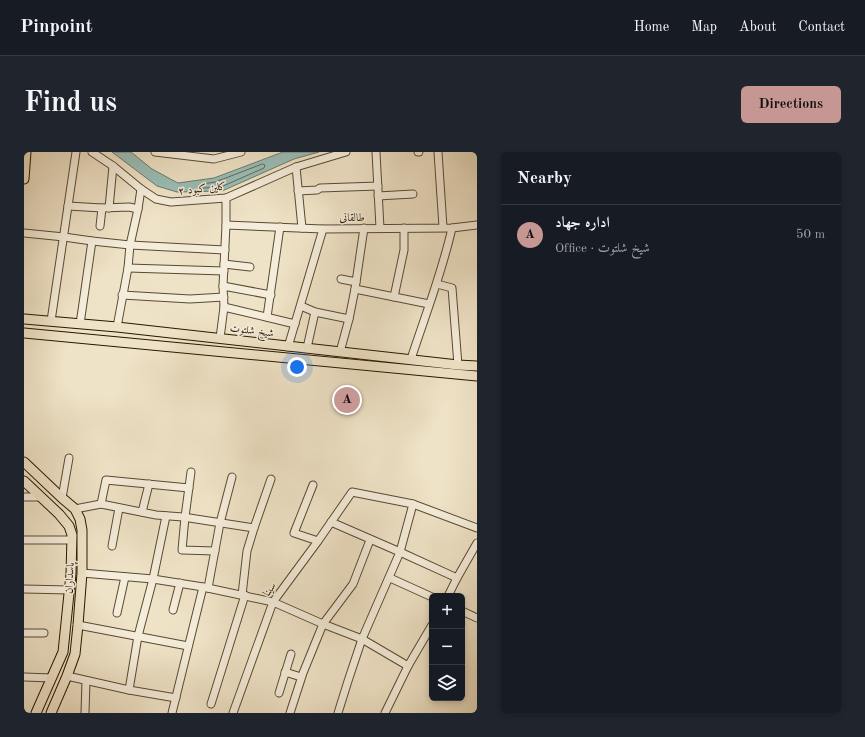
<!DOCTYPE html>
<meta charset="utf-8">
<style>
:root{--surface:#171b24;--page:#20242c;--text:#f1f3f6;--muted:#9ea1a6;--line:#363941;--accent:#c59692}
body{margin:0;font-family:"Old Standard TT",Amiri,serif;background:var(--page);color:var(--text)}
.controls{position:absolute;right:12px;bottom:12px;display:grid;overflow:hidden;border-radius:6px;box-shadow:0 2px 6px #0003}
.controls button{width:36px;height:36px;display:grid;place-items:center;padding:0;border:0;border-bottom:1px solid var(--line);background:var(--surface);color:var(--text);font:20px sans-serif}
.you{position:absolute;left:273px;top:215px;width:14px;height:14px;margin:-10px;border:3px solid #fff;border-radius:50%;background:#1a73e8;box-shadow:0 0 0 6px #1a73e833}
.badge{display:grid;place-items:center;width:26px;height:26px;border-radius:50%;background:var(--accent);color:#111;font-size:13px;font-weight:700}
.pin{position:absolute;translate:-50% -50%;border:2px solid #fff;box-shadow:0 1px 4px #0006}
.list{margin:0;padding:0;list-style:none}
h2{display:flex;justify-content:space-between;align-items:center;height:52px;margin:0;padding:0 16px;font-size:17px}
h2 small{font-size:13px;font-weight:400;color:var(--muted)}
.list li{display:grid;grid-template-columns:26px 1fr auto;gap:12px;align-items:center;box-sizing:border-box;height:60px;padding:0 16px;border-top:1px solid var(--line)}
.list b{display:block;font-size:15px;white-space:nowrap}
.list p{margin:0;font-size:13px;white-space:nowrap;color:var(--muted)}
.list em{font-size:13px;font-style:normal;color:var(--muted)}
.icon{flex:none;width:22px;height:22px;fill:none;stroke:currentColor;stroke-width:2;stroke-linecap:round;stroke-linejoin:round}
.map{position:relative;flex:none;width:453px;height:561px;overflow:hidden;border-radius:6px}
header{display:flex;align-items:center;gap:24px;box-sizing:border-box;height:56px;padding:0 20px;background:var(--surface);border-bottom:1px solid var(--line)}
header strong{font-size:19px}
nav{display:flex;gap:22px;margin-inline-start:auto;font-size:14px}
.intro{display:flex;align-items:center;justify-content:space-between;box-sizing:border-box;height:96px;padding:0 24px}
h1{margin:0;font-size:28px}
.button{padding:10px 18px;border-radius:6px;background:var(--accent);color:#111;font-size:14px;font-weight:700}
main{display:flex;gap:24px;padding:0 24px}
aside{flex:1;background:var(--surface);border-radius:6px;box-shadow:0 2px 6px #0003}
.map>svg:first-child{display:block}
.water{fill:#9abeb7;stroke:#6c7b6e}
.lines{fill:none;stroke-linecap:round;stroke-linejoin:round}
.shore{stroke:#606a5c;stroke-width:1}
.minor-casing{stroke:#594a32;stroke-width:9}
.major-casing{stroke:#271701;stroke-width:11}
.minor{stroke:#f5eddb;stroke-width:7}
.major{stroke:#efe3c7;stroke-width:9}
.labels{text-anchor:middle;stroke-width:3;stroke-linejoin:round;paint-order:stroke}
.street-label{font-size:11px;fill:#271701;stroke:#f5eddb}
</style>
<header>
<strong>Pinpoint</strong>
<nav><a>Home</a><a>Map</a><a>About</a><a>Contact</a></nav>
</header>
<div class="intro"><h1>Find us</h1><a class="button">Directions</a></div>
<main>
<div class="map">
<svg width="453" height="561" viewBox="0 0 453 561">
<rect width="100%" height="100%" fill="#efe3c7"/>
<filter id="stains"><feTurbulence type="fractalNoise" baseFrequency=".005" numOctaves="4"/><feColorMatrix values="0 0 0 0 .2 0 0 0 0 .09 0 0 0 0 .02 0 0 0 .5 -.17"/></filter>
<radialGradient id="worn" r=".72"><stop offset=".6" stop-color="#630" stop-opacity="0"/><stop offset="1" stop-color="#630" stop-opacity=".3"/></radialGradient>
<path class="water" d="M 88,0 L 107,0 L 128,17 L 154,31 L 190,26 L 259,0 L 295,0 L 270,7 L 198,39 L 153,40 L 133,34 Z"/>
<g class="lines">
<path class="shore" d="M 239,12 L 241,13 L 240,16 L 197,35 L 179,36 L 177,34 L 179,32 L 191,30 Z"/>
<g class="minor-casing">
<g id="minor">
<path d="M 68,0 L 89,14 L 117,37 L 132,47 L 147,50 L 202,46 L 272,15 L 322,0"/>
<path d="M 131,0 L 190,7 L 217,0"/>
<path d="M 352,0 L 356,76"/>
<path d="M 394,0 L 395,0"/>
<path d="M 414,0 L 419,75"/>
<path d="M 272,15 L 278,76"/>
<path d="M 274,39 L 293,38 L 296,36 L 354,34"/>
<path d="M 354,44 L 389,42"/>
<path d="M 44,54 L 78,56 L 105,55 L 114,57"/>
<path d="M 85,56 L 89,14"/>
<path d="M 202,73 L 299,77 L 428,76 L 453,73"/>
<path d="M 76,74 L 78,56"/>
<path d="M 0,81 L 40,85 L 68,89 L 106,93 L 201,98"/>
<path d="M 200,112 L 226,115"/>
<path d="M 104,116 L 200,119"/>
<path d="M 317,127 L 332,130"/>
<path d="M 413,132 L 428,136 L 434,213"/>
<path d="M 199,134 L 247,143"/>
<path d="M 331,137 L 405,152"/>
<path d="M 98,143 L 166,147 L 200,145"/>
<path d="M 370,145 L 380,98 L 380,76"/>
<path d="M 277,154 L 291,160 L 325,167"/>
<path d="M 200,155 L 271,172"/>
<path d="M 243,165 L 256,75"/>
<path d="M 27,169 L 52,0"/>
<path d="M 56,172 L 68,89"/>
<path d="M 93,175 L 104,116 L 106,93 L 114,57 L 117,37"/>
<path d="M 196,186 L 200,155 L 199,134 L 202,73 L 202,46"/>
<path d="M 264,195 L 299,77"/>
<path d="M 283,196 L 291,160"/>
<path d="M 316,200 L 325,167 L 331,137 L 340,76"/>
<path d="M 387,207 C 401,164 418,121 428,76"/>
<path d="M 167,320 L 161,365 L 158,398 L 191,399"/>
<path d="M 289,333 L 270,381 L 294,389"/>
<path d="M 0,345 L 17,345"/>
<path d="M 38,346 L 45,306"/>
<path d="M 77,352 L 82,328 L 165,336"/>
<path d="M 51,357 L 77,352 L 132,363 L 159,365 L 230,376"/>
<path d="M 118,360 L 125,332"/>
<path d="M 307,370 L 376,400 L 433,426"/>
<path d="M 0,388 L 48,388"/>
<path d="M 88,394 L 95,356"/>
<path d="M 58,421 L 129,427 L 179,435 L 249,450 L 299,472 L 338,487 L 384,514"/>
<path d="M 366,426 L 408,445"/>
<path d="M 184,436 L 196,371 L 208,325"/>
<path d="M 0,437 L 45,438"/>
<path d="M 218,443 L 223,399 L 230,376 L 247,327"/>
<path d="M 424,444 L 433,426 L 453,391"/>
<path d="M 149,458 L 156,431"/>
<path d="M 438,459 L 453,466"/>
<path d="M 93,461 L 101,425"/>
<path d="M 54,473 L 164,494"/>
<path d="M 0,481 L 20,481"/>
<path d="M 261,520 L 277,525"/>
<path d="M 43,524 L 105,538 L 152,546"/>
<path d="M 0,525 L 28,526"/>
<path d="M 105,538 L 114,484 L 129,427 L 142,364"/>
<path d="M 255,541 L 267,502"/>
<path d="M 187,552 L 221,443"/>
<path d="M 61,561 L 62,529"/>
<path d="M 148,561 L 179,435"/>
<path d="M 209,561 L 249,450 L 294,389 L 328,340 L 389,352 L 453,376"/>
<path d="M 266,561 L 279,521 L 299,472 L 329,432 L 346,388"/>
<path d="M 314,561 L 324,529 L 338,487 L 376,400 L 389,352"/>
<path d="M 361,561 L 384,514 L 408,473"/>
</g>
</g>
<g class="major-casing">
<g id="major">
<path d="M 0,27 L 2,0"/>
<path d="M 0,167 L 93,175 L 434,213 L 453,214"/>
<path d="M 0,181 L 453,224"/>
<path d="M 0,310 L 38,346 L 51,357 L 56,367 L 58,378 L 58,421 L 54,473 L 51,502 L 43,524 L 27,561"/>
<path d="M 0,329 L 35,362 L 45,374 L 48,383 L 47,422 L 39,500 L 12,561"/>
</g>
</g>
<use href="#minor" class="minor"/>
<use href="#major" class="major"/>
</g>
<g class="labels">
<g class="street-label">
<text transform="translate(178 36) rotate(-6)" y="4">کلین کبود ۲</text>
<text x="328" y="69">طالقانی</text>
<text transform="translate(228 178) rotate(7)" y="4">شیخ شلتوت</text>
<text transform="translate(45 426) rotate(-87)" y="4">پاسداران</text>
<text transform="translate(245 437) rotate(-56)" y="4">سینا</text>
</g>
</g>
<rect width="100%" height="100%" filter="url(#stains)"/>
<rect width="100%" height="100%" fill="url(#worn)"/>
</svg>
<div class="controls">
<button>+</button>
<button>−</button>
<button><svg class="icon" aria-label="layers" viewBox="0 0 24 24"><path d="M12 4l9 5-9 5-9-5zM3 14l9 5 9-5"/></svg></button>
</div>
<div class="you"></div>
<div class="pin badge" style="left:323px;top:248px">A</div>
</div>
<aside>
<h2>Nearby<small></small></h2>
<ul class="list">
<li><span class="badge">A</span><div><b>اداره جهاد</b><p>Office · شیخ شلتوت</p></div><em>50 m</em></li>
</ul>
</aside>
</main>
